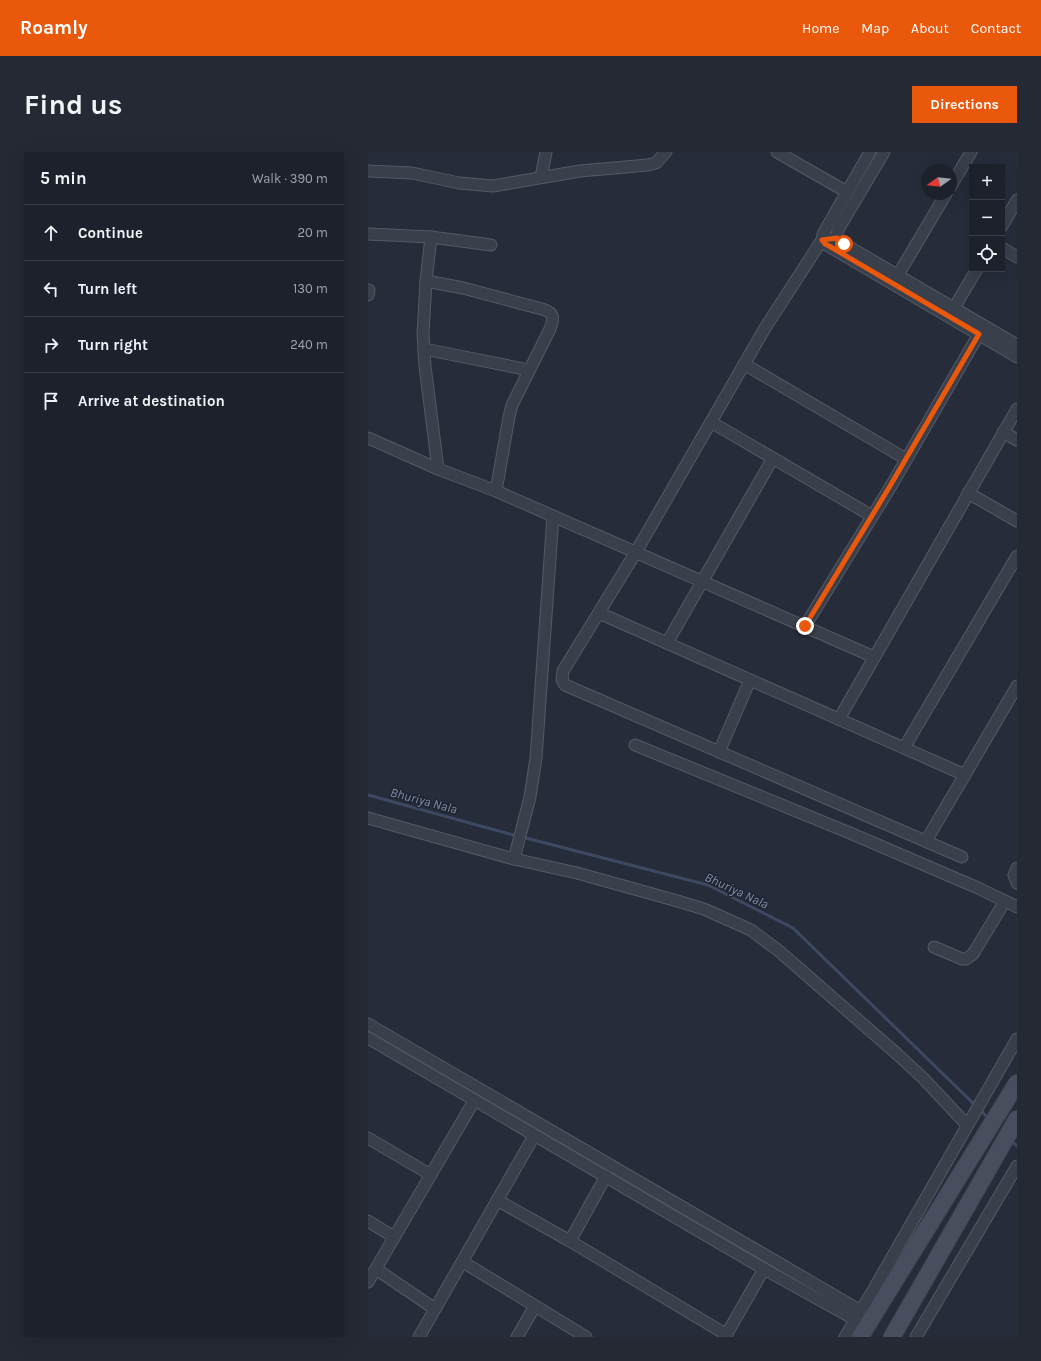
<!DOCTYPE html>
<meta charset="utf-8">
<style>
:root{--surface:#1c212c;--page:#252934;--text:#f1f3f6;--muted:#a0a3a9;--line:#3a3e48;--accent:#ea580c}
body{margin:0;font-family:Karla,sans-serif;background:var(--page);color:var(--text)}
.controls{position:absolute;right:12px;top:12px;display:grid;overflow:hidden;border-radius:0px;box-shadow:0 4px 16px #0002}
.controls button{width:36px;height:36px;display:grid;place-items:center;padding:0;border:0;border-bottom:1px solid var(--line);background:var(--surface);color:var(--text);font:20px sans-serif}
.compass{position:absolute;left:553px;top:12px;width:36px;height:36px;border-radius:50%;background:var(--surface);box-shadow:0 4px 16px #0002;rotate:255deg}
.stop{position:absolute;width:12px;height:12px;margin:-9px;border:3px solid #ea580c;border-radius:50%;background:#fff}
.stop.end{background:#ea580c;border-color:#fff;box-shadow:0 1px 4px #0008}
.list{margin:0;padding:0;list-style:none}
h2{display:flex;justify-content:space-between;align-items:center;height:52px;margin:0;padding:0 16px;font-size:17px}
h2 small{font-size:13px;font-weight:400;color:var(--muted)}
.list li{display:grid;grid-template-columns:26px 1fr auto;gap:12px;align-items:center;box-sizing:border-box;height:56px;padding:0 16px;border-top:1px solid var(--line)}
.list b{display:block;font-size:15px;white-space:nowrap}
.list em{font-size:13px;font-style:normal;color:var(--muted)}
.icon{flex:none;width:22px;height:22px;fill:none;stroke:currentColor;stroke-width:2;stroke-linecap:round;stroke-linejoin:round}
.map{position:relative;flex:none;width:649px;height:1185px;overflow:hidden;border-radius:0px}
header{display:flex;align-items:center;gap:24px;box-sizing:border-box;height:56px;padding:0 20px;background:var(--accent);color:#fff}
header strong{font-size:19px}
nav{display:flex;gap:22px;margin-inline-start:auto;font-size:14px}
.intro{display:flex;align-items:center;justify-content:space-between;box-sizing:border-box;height:96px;padding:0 24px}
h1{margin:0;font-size:28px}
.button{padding:10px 18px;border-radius:0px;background:var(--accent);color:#fff;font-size:14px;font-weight:700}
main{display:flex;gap:24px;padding:0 24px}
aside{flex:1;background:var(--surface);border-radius:0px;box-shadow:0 4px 16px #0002}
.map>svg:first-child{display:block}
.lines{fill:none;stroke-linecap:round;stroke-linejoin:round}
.stream{stroke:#3d4961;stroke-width:3}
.street-casing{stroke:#545a66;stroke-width:13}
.secondary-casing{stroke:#424854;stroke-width:18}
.street{stroke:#393f4b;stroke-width:11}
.secondary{stroke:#484e5d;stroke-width:16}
.route{stroke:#ea580c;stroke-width:5}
.labels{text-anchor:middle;stroke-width:3;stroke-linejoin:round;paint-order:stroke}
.water-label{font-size:13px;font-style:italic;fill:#808eaa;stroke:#1e2430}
</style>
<header>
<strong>Roamly</strong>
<nav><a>Home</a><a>Map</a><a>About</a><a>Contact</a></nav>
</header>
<div class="intro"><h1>Find us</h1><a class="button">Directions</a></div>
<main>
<aside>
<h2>5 min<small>Walk · 390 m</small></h2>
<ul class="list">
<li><svg class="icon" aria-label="ahead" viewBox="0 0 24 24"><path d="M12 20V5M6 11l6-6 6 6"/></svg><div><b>Continue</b></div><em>20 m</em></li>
<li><svg class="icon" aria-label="left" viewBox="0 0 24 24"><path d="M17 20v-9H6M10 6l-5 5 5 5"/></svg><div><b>Turn left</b></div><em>130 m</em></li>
<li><svg class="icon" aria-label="right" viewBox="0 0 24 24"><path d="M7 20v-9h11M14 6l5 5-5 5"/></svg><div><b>Turn right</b></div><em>240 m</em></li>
<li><svg class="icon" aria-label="arrive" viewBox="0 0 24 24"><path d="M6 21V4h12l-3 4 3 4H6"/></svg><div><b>Arrive at destination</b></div></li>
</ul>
</aside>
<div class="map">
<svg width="649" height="1185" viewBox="0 0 649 1185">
<rect width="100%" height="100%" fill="#262c3a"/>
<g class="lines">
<g class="stream">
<path d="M 0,643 L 149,684"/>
<path d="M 154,685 L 340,733 L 425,776 L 608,954"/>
<path d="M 612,958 L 621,967"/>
<path d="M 642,987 L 649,994"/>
</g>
<g class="street-casing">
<g id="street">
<path d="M 409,0 L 479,40"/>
<path d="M 502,0 L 455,82 L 454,88 L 457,92 L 649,205"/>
<path d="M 516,0 L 471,76 C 467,84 469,87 476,92 L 649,193"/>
<path d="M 0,19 L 44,21 L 91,31 L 125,34 L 212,19 L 280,13 L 288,11 L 298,0"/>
<path d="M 173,25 L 178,0"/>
<path d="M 583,34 L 603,0"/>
<path d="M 634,74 L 649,48"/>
<path d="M 0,82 L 63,85 L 123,93"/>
<path d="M 63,85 L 58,129 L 55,182 L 57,214 L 70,317"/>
<path d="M 469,86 L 454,88 L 397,176 L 268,400 L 195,519 L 194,528 L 197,533 L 594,705"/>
<path d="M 634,96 L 649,105"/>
<path d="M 530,123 L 578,42"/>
<path d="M 58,129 L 95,136 L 174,157 C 187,161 186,166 182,177 L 144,253 L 141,265 L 128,339"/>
<path d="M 0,143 L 1,138"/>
<path d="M 586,156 L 609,117"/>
<path d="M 56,197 L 161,218"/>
<path d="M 376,212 L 538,307"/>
<path d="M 343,270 L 504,364"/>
<path d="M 635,280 L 649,288"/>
<path d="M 0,286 L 70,317 L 128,339 L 506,505"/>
<path d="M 600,341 L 649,369"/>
<path d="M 231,461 L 597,623"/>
<path d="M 437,474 L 523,334 L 611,182"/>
<path d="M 299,491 L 405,306"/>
<path d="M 471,567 L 649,257"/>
<path d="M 267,593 L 482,681 L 610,736 L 649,755"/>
<path d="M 536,596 L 649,404"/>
<path d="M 351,600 L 382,528"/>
<path d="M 0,666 L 146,707 L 209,721 L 306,748 L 336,757 L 383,778 L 411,799 L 529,902 L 555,926 L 599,973"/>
<path d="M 558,689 L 649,534"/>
<path d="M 146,707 L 162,645 L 168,606 L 185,364"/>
<path d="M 649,716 L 646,723 L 649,731"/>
<path d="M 566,795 L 594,807 L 598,807 L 605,802 L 637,749"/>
<path d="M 0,872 L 493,1159"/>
<path d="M 0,886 L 396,1117 L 488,1168"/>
<path d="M 0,986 L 63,1023"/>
<path d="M 129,1048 L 202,1089 L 359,1183"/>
<path d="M 0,1069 L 26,1085"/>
<path d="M 202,1089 L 238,1024"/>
<path d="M 95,1110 L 218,1185"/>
<path d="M 8,1117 L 67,1157"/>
<path d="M 0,1130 L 106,949"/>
<path d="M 51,1185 L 166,984"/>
<path d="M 149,1185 L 167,1154"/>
<path d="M 357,1185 L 396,1117"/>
<path d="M 477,1185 L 507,1135 L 649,887"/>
<path d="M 548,1185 L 649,1014"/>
</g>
</g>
<g class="secondary-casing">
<g id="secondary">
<path d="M 492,1185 L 649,931"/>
<path d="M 524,1185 L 649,967"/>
</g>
</g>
<use href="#street" class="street"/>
<use href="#secondary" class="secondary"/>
</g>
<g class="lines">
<path class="route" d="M 437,474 L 522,334 L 611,182 L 461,94 L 457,92 L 454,88 L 469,86 L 476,92"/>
</g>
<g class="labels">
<g class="water-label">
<text transform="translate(56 648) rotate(15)" y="5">Bhuriya Nala</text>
<text transform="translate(369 738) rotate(25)" y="5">Bhuriya Nala</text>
</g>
</g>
</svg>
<div class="controls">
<button>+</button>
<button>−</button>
<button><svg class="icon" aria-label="locate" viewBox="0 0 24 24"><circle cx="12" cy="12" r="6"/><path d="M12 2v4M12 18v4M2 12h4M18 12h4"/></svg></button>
</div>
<svg class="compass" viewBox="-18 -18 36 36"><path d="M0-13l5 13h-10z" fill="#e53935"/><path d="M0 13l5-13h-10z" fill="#a0a3a9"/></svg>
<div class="stop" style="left:476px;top:92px"></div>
<div class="stop end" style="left:437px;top:474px"></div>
</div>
</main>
